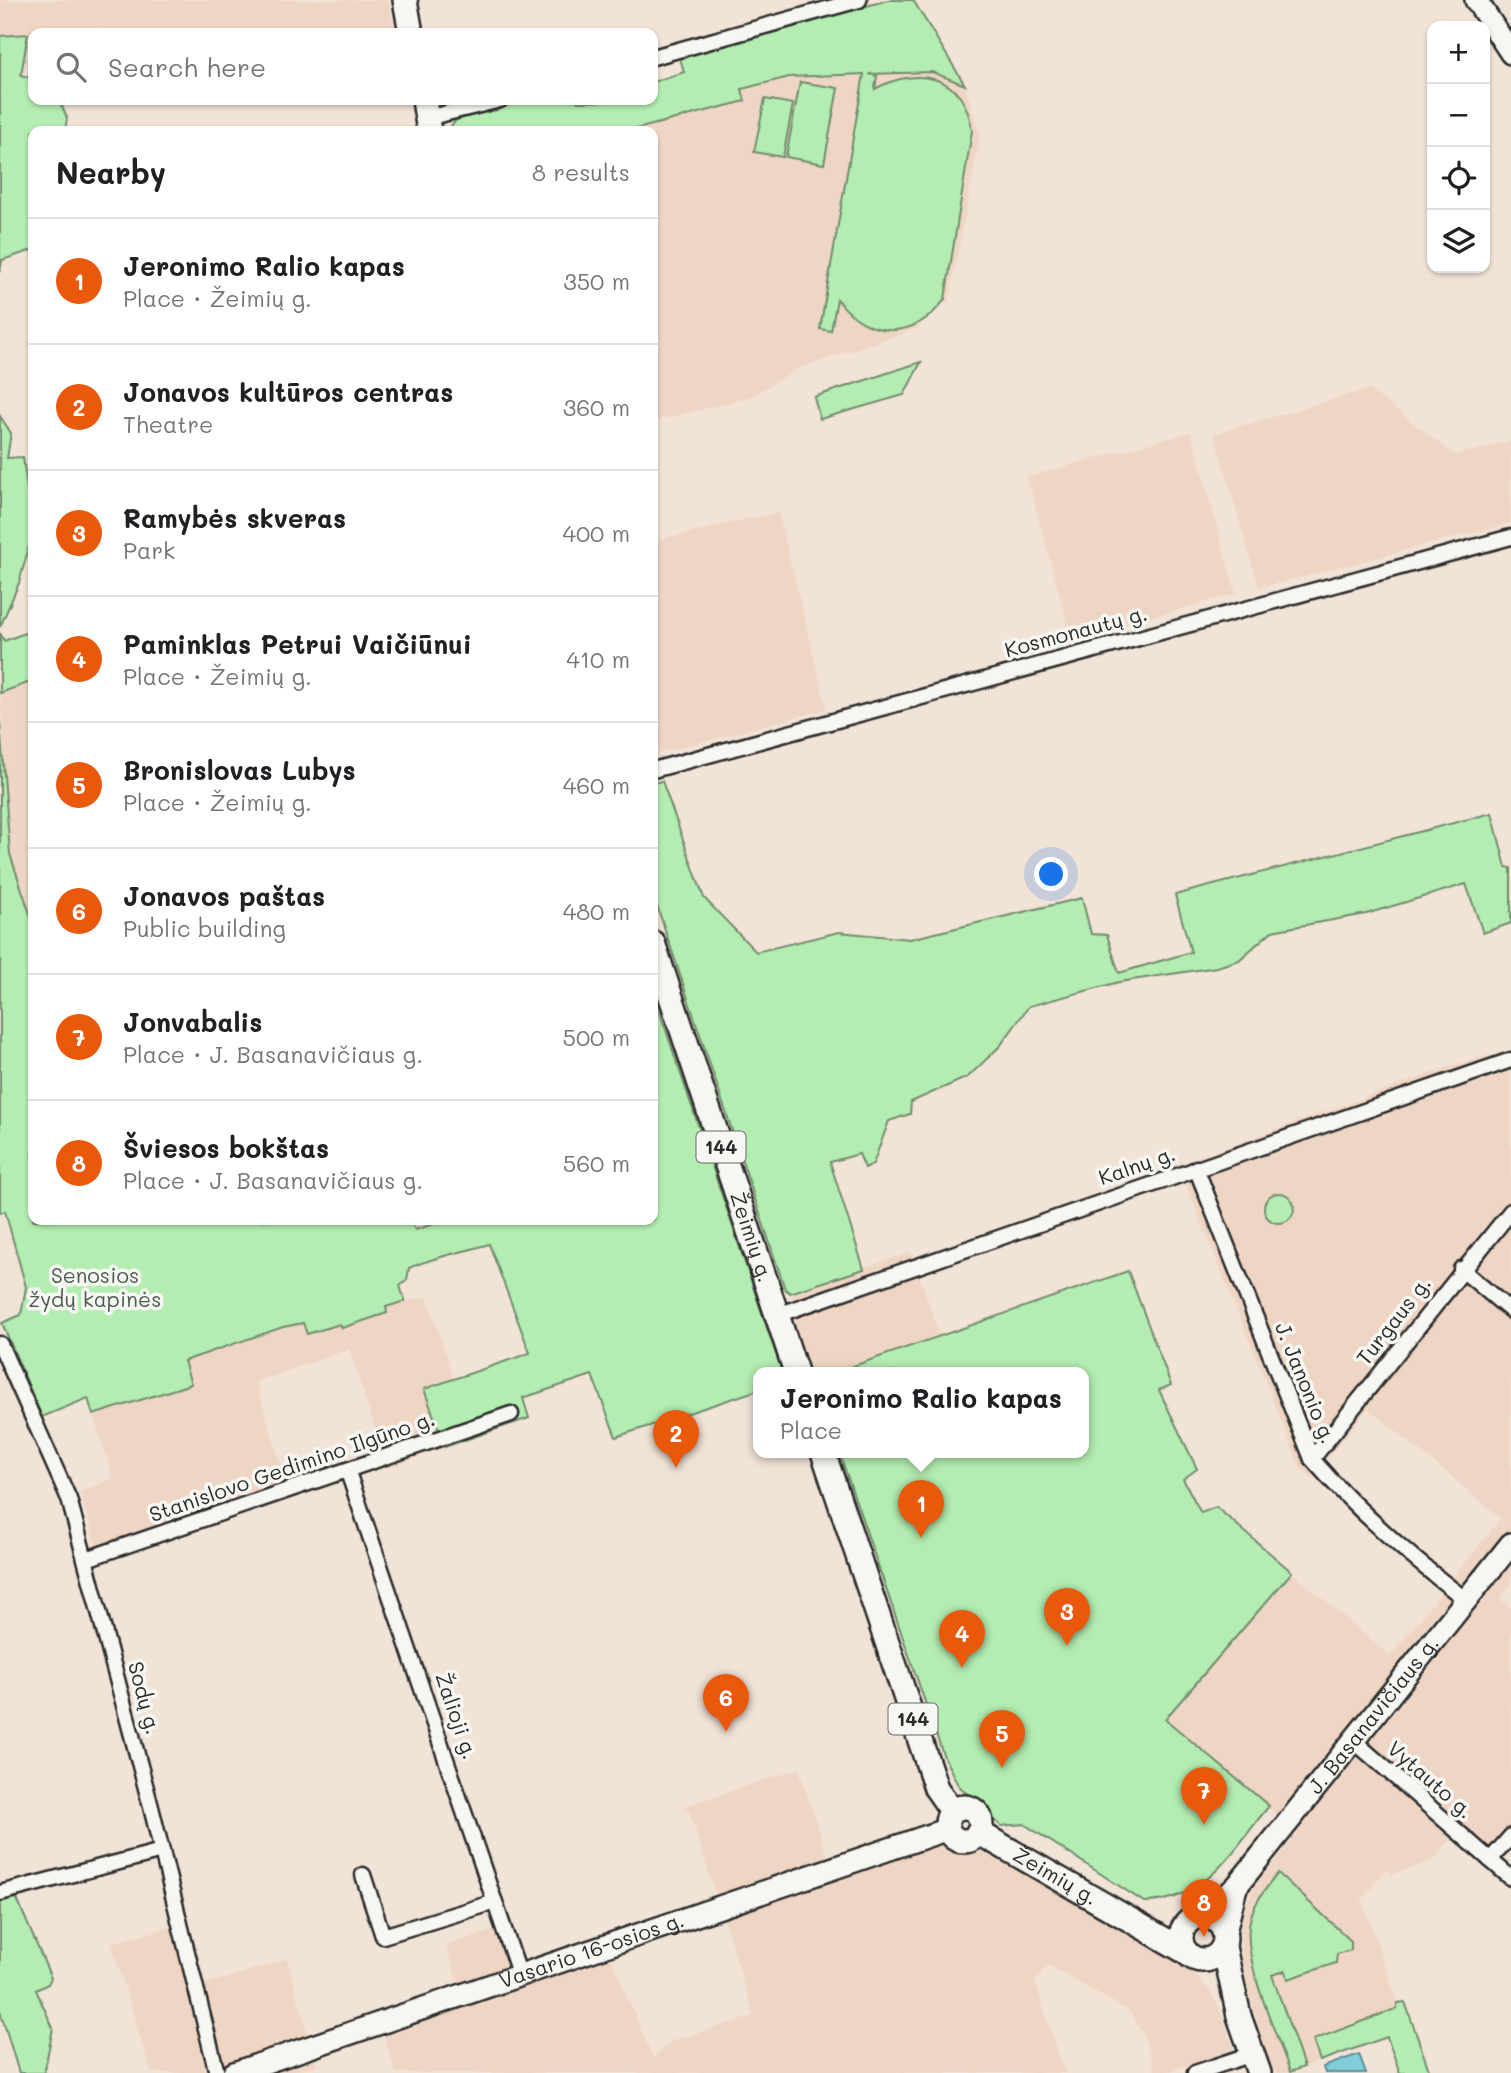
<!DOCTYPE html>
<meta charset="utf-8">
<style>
:root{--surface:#fff;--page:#f2f2f2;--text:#202124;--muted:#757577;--line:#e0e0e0;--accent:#ea580c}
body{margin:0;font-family:Mali,sans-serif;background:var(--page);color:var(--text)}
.controls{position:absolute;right:21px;top:21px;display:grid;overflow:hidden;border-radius:14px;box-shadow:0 2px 5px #0004}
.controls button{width:63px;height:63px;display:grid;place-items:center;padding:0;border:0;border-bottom:2px solid var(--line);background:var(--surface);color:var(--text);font:35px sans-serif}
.you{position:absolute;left:1052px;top:875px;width:24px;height:24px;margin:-18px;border:5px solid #fff;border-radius:50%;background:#1a73e8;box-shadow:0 0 0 10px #1a73e833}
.badge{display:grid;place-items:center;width:46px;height:46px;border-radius:50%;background:var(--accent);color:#fff;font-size:23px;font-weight:700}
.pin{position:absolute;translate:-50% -58px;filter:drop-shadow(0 2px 4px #0008)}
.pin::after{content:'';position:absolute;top:37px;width:24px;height:21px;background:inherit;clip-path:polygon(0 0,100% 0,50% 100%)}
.popup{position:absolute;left:753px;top:1367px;width:336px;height:91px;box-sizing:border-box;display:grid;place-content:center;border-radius:14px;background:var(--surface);filter:drop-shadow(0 2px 5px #0005);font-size:23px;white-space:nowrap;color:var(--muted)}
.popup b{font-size:26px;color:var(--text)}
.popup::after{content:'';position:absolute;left:50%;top:100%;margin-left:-14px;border:14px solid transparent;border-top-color:var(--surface)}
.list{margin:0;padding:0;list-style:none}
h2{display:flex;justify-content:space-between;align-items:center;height:91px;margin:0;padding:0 28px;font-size:30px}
h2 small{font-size:23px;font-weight:400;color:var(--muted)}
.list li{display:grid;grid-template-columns:46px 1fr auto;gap:21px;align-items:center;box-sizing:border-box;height:126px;padding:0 28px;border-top:2px solid var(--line)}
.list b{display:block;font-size:26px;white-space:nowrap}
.list p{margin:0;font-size:23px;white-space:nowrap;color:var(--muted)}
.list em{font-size:23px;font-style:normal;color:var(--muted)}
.icon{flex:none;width:38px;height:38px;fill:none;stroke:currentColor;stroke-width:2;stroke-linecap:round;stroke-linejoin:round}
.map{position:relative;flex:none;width:1511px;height:2073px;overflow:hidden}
.search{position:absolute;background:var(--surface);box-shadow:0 2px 5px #0004;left:28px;top:28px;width:630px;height:77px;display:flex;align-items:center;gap:18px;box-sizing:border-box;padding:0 24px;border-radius:14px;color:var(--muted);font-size:26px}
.panel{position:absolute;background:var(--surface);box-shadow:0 2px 5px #0004;left:28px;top:126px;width:630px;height:1099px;border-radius:14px}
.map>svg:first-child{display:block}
.built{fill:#efd6c4}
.green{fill:#b4edb1;stroke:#708c6e;stroke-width:2}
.water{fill:#7fcedc;stroke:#5d8d95;stroke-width:2}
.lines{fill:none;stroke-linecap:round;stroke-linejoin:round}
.street-casing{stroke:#2b2b2b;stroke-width:19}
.secondary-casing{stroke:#2b2b2b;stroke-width:26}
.primary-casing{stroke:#2b2b2b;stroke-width:28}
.street{stroke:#f6f6f2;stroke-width:14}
.secondary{stroke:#f6f6f2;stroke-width:21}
.primary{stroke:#f6f6f2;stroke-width:23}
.labels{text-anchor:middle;stroke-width:7;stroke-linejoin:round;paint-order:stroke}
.shield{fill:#f6f6f2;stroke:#686867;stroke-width:2}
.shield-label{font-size:19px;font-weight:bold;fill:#2b2b2b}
.street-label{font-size:21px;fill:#2b2b2b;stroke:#f6f6f2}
.park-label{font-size:21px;fill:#4d5c4c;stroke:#f6f6f2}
</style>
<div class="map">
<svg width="1511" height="2073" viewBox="0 0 1511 2073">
<rect width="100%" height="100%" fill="#f2e3d7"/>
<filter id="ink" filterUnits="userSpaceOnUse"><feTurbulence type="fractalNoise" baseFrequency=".0143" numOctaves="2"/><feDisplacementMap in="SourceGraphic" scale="14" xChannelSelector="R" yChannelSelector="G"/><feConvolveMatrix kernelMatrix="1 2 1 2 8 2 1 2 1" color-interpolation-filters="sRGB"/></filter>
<g filter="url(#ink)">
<g class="built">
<path d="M 0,0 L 389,0 L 395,33 L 104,33 L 103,28 L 0,36 Z"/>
<path d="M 932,72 L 965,85 L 980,136 L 949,300 L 916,329 L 799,368 L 750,397 L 653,422 L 653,131 L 629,130 L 744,101 L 742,89 L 789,77 Z"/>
<path d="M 1369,389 L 1455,455 L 1511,441 L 1511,523 L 1259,588 L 1214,434 Z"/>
<path d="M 1191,432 L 1236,594 L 1072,639 L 1027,477 Z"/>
<path d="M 778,512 L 827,709 L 653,755 L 653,541 Z"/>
<path d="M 33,681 L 33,923 L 10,854 L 0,693 Z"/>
<path d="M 1511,1050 L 1511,1585 L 1500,1599 L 1511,1608 L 1511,1845 L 1492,1866 L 1456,1835 L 1433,1860 L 1392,1875 L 1386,1869 L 1362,1900 L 1398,2003 L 1396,2009 L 1313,2040 L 1320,2061 L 1290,2073 L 1277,2073 L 1269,2063 L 1246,1984 L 1241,1953 L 1240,1917 L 1253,1888 L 1298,1833 L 1165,1720 L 1292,1572 L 1390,1656 L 1501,1518 L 1368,1408 L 1312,1478 L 1300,1467 L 1178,1165 L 1454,1065 Z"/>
<path d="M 911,1252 L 940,1335 L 836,1372 L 812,1372 L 794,1323 L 798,1315 L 790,1293 Z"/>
<path d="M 427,1296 L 454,1379 L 425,1389 L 445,1447 L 388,1468 L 349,1349 L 256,1382 L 287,1484 L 97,1549 L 80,1492 L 113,1478 L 93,1415 L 191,1384 L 183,1362 L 283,1327 L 303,1323 L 308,1334 L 340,1323 L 342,1328 L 387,1312 L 386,1308 Z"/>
<path d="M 799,1769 L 835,1879 L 936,1846 L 968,1845 L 984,1851 L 1191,1971 L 1210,1991 L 1220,2009 L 1234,2050 L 1164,2073 L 1155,2073 L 1145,2038 L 1130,2012 L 1048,1965 L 1035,1982 L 1065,2073 L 396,2073 L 383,2034 L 465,2005 L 446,1946 L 494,1930 L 514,1989 L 611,1958 L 653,2058 L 672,2041 L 754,2016 L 690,1813 L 682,1807 Z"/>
<path d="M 187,1923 L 204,1985 L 287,1959 L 317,2065 L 291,2073 L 151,2073 L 111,1943 Z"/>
</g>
<g class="green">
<path d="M 888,0 L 913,0 L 965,85 L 932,72 L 869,74 L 877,76 L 875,89 C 918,66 965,74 972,131 L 945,299 C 915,341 868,340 837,299 L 831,331 L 820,329 L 864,74 L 789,77 L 742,89 L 745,101 L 629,131 L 447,131 L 456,120 L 526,100 L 577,100 L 578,102 L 653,100 L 653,82 L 684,72 L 680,58 Z"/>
<path d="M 28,34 L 21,75 L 33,79 L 33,100 L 59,100 L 67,118 L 65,131 L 33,131 L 33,250 L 2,260 L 0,272 L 0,36 Z"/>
<path d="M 800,82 L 838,88 L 824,164 L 786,157 Z"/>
<path d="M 765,99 L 793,104 L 783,157 L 754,152 Z"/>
<path d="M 921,362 L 904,395 L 820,419 L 814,397 Z"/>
<path d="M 0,416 L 11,433 L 7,458 L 23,457 L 33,532 L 19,583 L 0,627 Z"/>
<path d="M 33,630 L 33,681 L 0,693 L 0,633 L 4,641 Z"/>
<path d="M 0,722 L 10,854 L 33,923 L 33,1220 L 411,1220 L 415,1230 L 446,1220 L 653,1220 L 653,992 L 782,1372 L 758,1372 L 758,1390 L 616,1437 L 592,1375 L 523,1398 L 529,1418 L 445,1447 L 424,1389 L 530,1353 L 489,1244 C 461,1253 435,1256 409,1268 L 407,1280 L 400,1286 L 405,1301 L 386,1307 L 387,1313 L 342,1328 L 340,1324 L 307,1334 L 303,1323 L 283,1327 L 184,1361 L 191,1384 L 93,1415 L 88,1398 L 42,1417 L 2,1323 L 21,1315 L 26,1287 L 5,1211 L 0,1213 Z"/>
<path d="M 662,781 L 704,898 L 756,952 L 839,932 L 910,939 L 1082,898 L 1091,934 L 1107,935 L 1119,973 L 1191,952 L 1175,895 L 1492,813 L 1506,867 L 1511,868 L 1511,923 L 1483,933 L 1466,884 L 1366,914 L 1272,931 L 1239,960 L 1217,967 L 1119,982 L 1029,1006 L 1000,1046 L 968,1077 L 911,1102 L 910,1114 L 889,1121 L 873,1164 L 865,1168 L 859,1154 L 830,1162 L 864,1269 L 790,1293 L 785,1289 L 653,894 L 653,783 Z"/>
<circle cx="1279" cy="1208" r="15"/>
<path d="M 1128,1271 L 1171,1385 L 1159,1390 L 1197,1469 L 1183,1479 L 1201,1513 L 1216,1507 L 1292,1572 L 1165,1719 L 1269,1806 C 1233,1849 1207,1902 1144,1902 L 1024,1824 L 1001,1826 L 958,1785 L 944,1757 L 839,1452 L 1084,1452 L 1084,1372 L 836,1372 Z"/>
<path d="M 1278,1873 L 1351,1941 L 1351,1950 L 1337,1954 L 1336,1963 L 1288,1979 L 1285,1971 L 1272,1975 L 1304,2067 L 1290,2072 C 1277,2032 1241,1961 1250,1920 C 1254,1902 1267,1887 1278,1873 Z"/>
<path d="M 10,1896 L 17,1899 L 51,1978 L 48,1984 L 36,1990 L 53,2028 L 44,2073 L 19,2073 L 0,2010 L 0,1899 Z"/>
<path d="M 1405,2002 L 1430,2073 L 1400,2073 L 1387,2037 L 1320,2061 L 1313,2040 L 1396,2009 L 1398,2003 Z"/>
</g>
<path class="water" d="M 1359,2054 L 1366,2073 L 1325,2073 L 1323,2067 Z"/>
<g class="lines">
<g class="street-casing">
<g id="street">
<path d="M 653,57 L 859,0"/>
<path d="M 427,118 L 500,100"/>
<path d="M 653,770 L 1511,537"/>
<path d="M 1196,1168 L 1312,1459 C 1358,1512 1410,1557 1466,1600"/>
<path d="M 1461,1269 L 1511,1311"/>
<path d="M 777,1315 L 1511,1060"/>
<path d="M 0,1344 L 69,1499 L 151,1807 L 217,2073"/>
<path d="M 1312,1459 L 1511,1211"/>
<path d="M 348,1472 L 520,1976"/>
<path d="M 86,1559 L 511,1414"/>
<path d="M 1354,1741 L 1511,1878"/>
<path d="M 1490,1860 L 1511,1836"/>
<path d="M 363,1875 L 383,1936 L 495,1902"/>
<path d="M 0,1893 L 162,1851"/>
<path d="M 1195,2073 L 1252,2054"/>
</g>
</g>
<g class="secondary-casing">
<g id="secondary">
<path d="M 1476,0 L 1511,53"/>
<path id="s1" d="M 1203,1916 L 1236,1887 L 1511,1544"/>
<path d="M 1225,1932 L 1236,1887"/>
<path id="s2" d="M 234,2073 L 948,1829"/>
</g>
</g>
<g class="primary-casing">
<g id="primary">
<path d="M 405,0 L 411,33"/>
<path d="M 424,100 L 429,131"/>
<path id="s3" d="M 653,943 L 796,1372"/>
<path d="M 823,1452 L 936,1788 L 952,1811"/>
<circle cx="964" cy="1824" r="17"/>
<path id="s4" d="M 978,1832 L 1186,1952"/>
<circle cx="1203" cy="1938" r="22"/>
<path d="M 1224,1947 L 1239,2016 L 1259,2073"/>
</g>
</g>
<use href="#street" class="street"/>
<use href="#secondary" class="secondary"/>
<use href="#primary" class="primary"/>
</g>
</g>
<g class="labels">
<g class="shield">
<rect x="696.5" y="1131.5" width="49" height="31" rx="5"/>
<rect x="888.5" y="1703.5" width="49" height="31" rx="5"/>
</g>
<g class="shield-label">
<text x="721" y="1154">144</text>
<text x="913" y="1726">144</text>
</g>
<g class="street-label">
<text transform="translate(1076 632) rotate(-15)" y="7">Kosmonautų g.</text>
<text transform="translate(1137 1166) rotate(-19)" y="7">Kalnų g.</text>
<text dy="7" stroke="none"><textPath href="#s3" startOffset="310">Žeimių g.</textPath></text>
<text transform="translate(1394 1321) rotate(-52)" y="7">Turgaus g.</text>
<text transform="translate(1305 1383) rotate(68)" y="7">J. Janonio g.</text>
<text transform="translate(292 1467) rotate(-19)" y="7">Stanislovo Gedimino Ilgūno g.</text>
<text transform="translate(144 1698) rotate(75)" y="7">Sodų g.</text>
<text dy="7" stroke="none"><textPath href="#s1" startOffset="264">J. Basanavičiaus g.</textPath></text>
<text transform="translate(456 1716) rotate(71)" y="7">Žalioji g.</text>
<text transform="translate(1430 1780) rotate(41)" y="7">Vytauto g.</text>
<text dy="7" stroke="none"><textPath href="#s4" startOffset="89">Žeimių g.</textPath></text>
<text dy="7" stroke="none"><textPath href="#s2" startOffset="378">Vasario 16-osios g.</textPath></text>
</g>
<g class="park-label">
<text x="95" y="1283">Senosios<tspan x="95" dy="24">žydų kapinės</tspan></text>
</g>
</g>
</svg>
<div class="controls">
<button>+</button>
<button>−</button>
<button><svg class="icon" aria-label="locate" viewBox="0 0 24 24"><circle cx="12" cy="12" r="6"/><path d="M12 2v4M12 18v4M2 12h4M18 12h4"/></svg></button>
<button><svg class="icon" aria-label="layers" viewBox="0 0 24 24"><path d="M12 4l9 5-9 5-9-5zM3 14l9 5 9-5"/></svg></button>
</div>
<div class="you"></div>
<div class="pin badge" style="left:921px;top:1538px">1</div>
<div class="popup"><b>Jeronimo Ralio kapas</b>Place</div>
<div class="pin badge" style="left:676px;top:1468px">2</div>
<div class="pin badge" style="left:1067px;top:1646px">3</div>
<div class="pin badge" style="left:962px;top:1668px">4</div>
<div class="pin badge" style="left:1002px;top:1768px">5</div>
<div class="pin badge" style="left:726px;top:1732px">6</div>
<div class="pin badge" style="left:1204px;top:1825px">7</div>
<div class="pin badge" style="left:1204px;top:1937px">8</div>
<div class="search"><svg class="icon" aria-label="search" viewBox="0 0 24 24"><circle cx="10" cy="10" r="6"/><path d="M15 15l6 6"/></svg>Search here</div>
<section class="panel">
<h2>Nearby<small>8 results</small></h2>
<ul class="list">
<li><span class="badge">1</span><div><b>Jeronimo Ralio kapas</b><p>Place · Žeimių g.</p></div><em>350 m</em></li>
<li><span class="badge">2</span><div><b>Jonavos kultūros centras</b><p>Theatre</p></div><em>360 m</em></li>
<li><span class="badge">3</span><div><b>Ramybės skveras</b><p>Park</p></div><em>400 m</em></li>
<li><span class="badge">4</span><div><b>Paminklas Petrui Vaičiūnui</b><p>Place · Žeimių g.</p></div><em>410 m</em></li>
<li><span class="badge">5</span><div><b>Bronislovas Lubys</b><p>Place · Žeimių g.</p></div><em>460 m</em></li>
<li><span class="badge">6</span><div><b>Jonavos paštas</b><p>Public building</p></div><em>480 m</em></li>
<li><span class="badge">7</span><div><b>Jonvabalis</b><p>Place · J. Basanavičiaus g.</p></div><em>500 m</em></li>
<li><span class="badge">8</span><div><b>Šviesos bokštas</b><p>Place · J. Basanavičiaus g.</p></div><em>560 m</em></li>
</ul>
</section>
</div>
